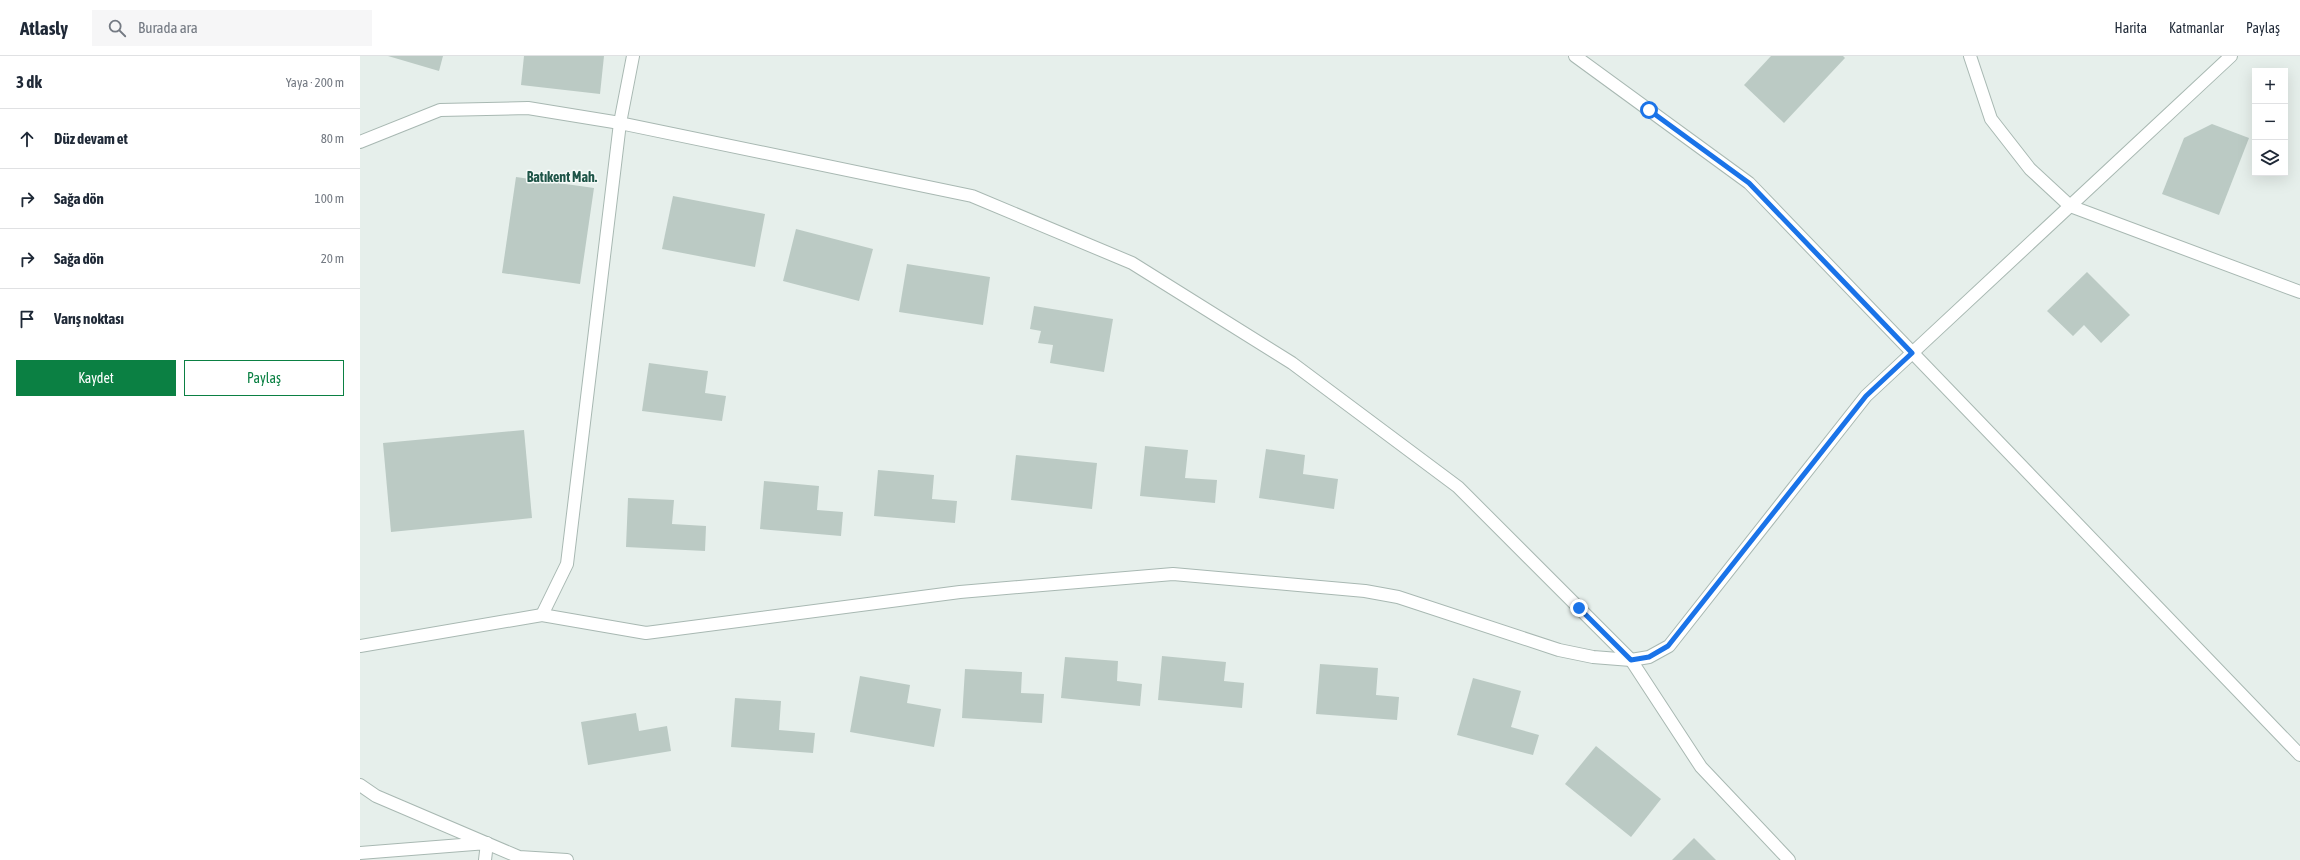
<!DOCTYPE html>
<html lang="tr">
<meta charset="utf-8">
<style>
:root{--surface:#fff;--page:#f6f6f7;--text:#1f2937;--muted:#747a83;--line:#e0e1e3;--accent:#0b8043}
body{margin:0;font-family:"Asap Condensed",sans-serif;background:var(--page);color:var(--text)}
.controls{position:absolute;right:12px;top:12px;display:grid;overflow:hidden;border-radius:0px;box-shadow:0 4px 16px #0002}
.controls button{width:36px;height:36px;display:grid;place-items:center;padding:0;border:0;border-bottom:1px solid var(--line);background:var(--surface);color:var(--text);font:20px sans-serif}
.stop{position:absolute;width:12px;height:12px;margin:-9px;border:3px solid #1a73e8;border-radius:50%;background:#fff}
.stop.end{background:#1a73e8;border-color:#fff;box-shadow:0 1px 4px #0008}
.list{margin:0;padding:0;list-style:none}
h2{display:flex;justify-content:space-between;align-items:center;height:52px;margin:0;padding:0 16px;font-size:17px}
h2 small{font-size:13px;font-weight:400;color:var(--muted)}
.list li{display:grid;grid-template-columns:26px 1fr auto;gap:12px;align-items:center;box-sizing:border-box;height:60px;padding:0 16px;border-top:1px solid var(--line)}
.list b{display:block;font-size:15px;white-space:nowrap}
.list em{font-size:13px;font-style:normal;color:var(--muted)}
.actions{display:flex;gap:8px;padding:12px 16px}
.actions a{flex:1;padding:9px 0;border:1px solid var(--accent);border-radius:0px;text-align:center;font-size:14px;color:var(--accent)}
.actions .main{background:var(--accent);color:#fff}
.icon{flex:none;width:22px;height:22px;fill:none;stroke:currentColor;stroke-width:2;stroke-linecap:round;stroke-linejoin:round}
.map{position:relative;flex:none;width:1940px;height:804px;overflow:hidden}
header{display:flex;align-items:center;gap:24px;box-sizing:border-box;height:56px;padding:0 20px;background:var(--surface);border-bottom:1px solid var(--line)}
header strong{font-size:19px}
nav{display:flex;gap:22px;margin-inline-start:auto;font-size:14px}
.search{width:280px;height:36px;background:var(--page);display:flex;align-items:center;gap:10px;box-sizing:border-box;padding:0 14px;border-radius:0px;color:var(--muted);font-size:15px}
main{display:flex}
aside{flex:1;background:var(--surface)}
.map>svg:first-child{display:block}
.building{fill:#bbcac4}
.lines{fill:none;stroke-linecap:round;stroke-linejoin:round}
.minor-casing{stroke:#a8b8b2;stroke-width:14}
.minor{stroke:#fff;stroke-width:12}
.route{stroke:#1a73e8;stroke-width:5}
.labels{text-anchor:middle;stroke-width:3;stroke-linejoin:round;paint-order:stroke}
.district-label{font-size:14px;font-weight:bold;fill:#1f5548;stroke:#f7fbf9}
</style>
<header>
<strong>Atlasly</strong>
<div class="search"><svg class="icon" aria-label="search" viewBox="0 0 24 24"><circle cx="10" cy="10" r="6"/><path d="M15 15l6 6"/></svg>Burada ara</div>
<nav><a>Harita</a><a>Katmanlar</a><a>Paylaş</a></nav>
</header>
<main>
<aside>
<h2>3 dk<small>Yaya · 200 m</small></h2>
<ul class="list">
<li><svg class="icon" aria-label="ahead" viewBox="0 0 24 24"><path d="M12 20V5M6 11l6-6 6 6"/></svg><div><b>Düz devam et</b></div><em>80 m</em></li>
<li><svg class="icon" aria-label="right" viewBox="0 0 24 24"><path d="M7 20v-9h11M14 6l5 5-5 5"/></svg><div><b>Sağa dön</b></div><em>100 m</em></li>
<li><svg class="icon" aria-label="right" viewBox="0 0 24 24"><path d="M7 20v-9h11M14 6l5 5-5 5"/></svg><div><b>Sağa dön</b></div><em>20 m</em></li>
<li><svg class="icon" aria-label="arrive" viewBox="0 0 24 24"><path d="M6 21V4h12l-3 4 3 4H6"/></svg><div><b>Varış noktası</b></div></li>
</ul>
<div class="actions"><a class="main">Kaydet</a><a>Paylaş</a></div>
</aside>
<div class="map">
<svg width="1940" height="804" viewBox="0 0 1940 804">
<rect width="100%" height="100%" fill="#e6efeb"/>
<g class="building">
<path d="M 28,0 L 83,0 L 79,15 Z"/>
<path d="M 164,0 L 244,0 L 240,38 L 161,29 Z"/>
<path d="M 1411,0 L 1483,0 L 1485,2 L 1424,67 L 1384,29 Z"/>
<path d="M 1852,68 L 1889,82 L 1859,159 L 1802,138 L 1824,82 Z"/>
<path d="M 156,121 L 234,132 L 220,228 L 142,217 Z"/>
<path d="M 313,140 L 405,158 L 395,211 L 302,193 Z"/>
<path d="M 436,173 L 513,193 L 499,245 L 423,225 Z"/>
<path d="M 547,208 L 630,221 L 623,269 L 539,256 Z"/>
<path d="M 1727,216 L 1770,259 L 1741,287 L 1724,269 L 1713,280 L 1687,255 Z"/>
<path d="M 674,250 L 753,263 L 744,316 L 690,307 L 693,289 L 678,287 L 681,275 L 670,273 Z"/>
<path d="M 289,307 L 348,315 L 345,337 L 366,340 L 362,365 L 282,355 Z"/>
<path d="M 164,374 L 172,462 L 31,476 L 23,387 Z"/>
<path d="M 785,390 L 828,394 L 825,422 L 857,424 L 855,447 L 780,440 Z"/>
<path d="M 906,393 L 945,399 L 943,418 L 978,423 L 974,453 L 899,442 Z"/>
<path d="M 656,399 L 737,407 L 732,453 L 651,444 Z"/>
<path d="M 518,414 L 574,419 L 572,443 L 597,445 L 595,467 L 514,460 Z"/>
<path d="M 404,425 L 459,430 L 457,454 L 483,456 L 481,480 L 400,473 Z"/>
<path d="M 268,442 L 314,444 L 312,468 L 346,470 L 345,495 L 266,491 Z"/>
<path d="M 802,600 L 866,606 L 864,625 L 884,627 L 882,652 L 798,644 Z"/>
<path d="M 705,601 L 758,605 L 757,625 L 782,628 L 780,650 L 701,642 Z"/>
<path d="M 960,608 L 1018,612 L 1016,639 L 1039,641 L 1037,664 L 956,658 Z"/>
<path d="M 605,613 L 662,616 L 661,637 L 684,638 L 682,667 L 602,662 Z"/>
<path d="M 500,620 L 550,629 L 547,647 L 581,653 L 574,691 L 490,676 Z"/>
<path d="M 1113,622 L 1161,635 L 1151,671 L 1179,679 L 1173,699 L 1097,679 Z"/>
<path d="M 375,642 L 421,645 L 419,674 L 455,677 L 453,697 L 371,691 Z"/>
<path d="M 276,657 L 279,675 L 307,670 L 311,695 L 228,709 L 221,666 Z"/>
<path d="M 1236,690 L 1301,743 L 1271,781 L 1205,728 Z"/>
<path d="M 1334,782 L 1356,804 L 1312,804 Z"/>
</g>
<g class="lines">
<g class="minor-casing">
<g id="minor">
<path d="M 1215,0 L 1389,127 L 1940,699"/>
<path d="M 1610,0 L 1631,63 L 1670,113 L 1710,150 L 1940,236"/>
<path d="M 0,86 L 80,54 L 168,52 L 260,67 L 612,140 L 772,207 L 932,307 L 1098,431 L 1271,604 L 1341,711 L 1429,804"/>
<path d="M 182,559 L 207,508 L 260,67 L 273,0"/>
<path d="M 0,590 L 182,559 L 286,577 L 600,536 L 813,518 L 1005,535 L 1038,541 L 1199,594 L 1233,601 L 1271,604 L 1289,601 L 1309,590 L 1506,340 L 1871,0"/>
<path d="M 0,729 L 16,740 L 159,801 L 207,804"/>
<path d="M 0,797 L 127,787 L 125,804"/>
</g>
</g>
<use href="#minor" class="minor"/>
</g>
<g class="lines">
<path class="route" d="M 1219,552 L 1271,604 L 1289,601 L 1308,590 L 1506,340 L 1552,297 L 1389,127 L 1289,54"/>
</g>
<g class="labels">
<g class="district-label">
<text x="202" y="126">Batıkent Mah.</text>
</g>
</g>
</svg>
<div class="controls">
<button>+</button>
<button>−</button>
<button><svg class="icon" aria-label="layers" viewBox="0 0 24 24"><path d="M12 4l9 5-9 5-9-5zM3 14l9 5 9-5"/></svg></button>
</div>
<div class="stop" style="left:1289px;top:54px"></div>
<div class="stop end" style="left:1219px;top:552px"></div>
</div>
</main>
